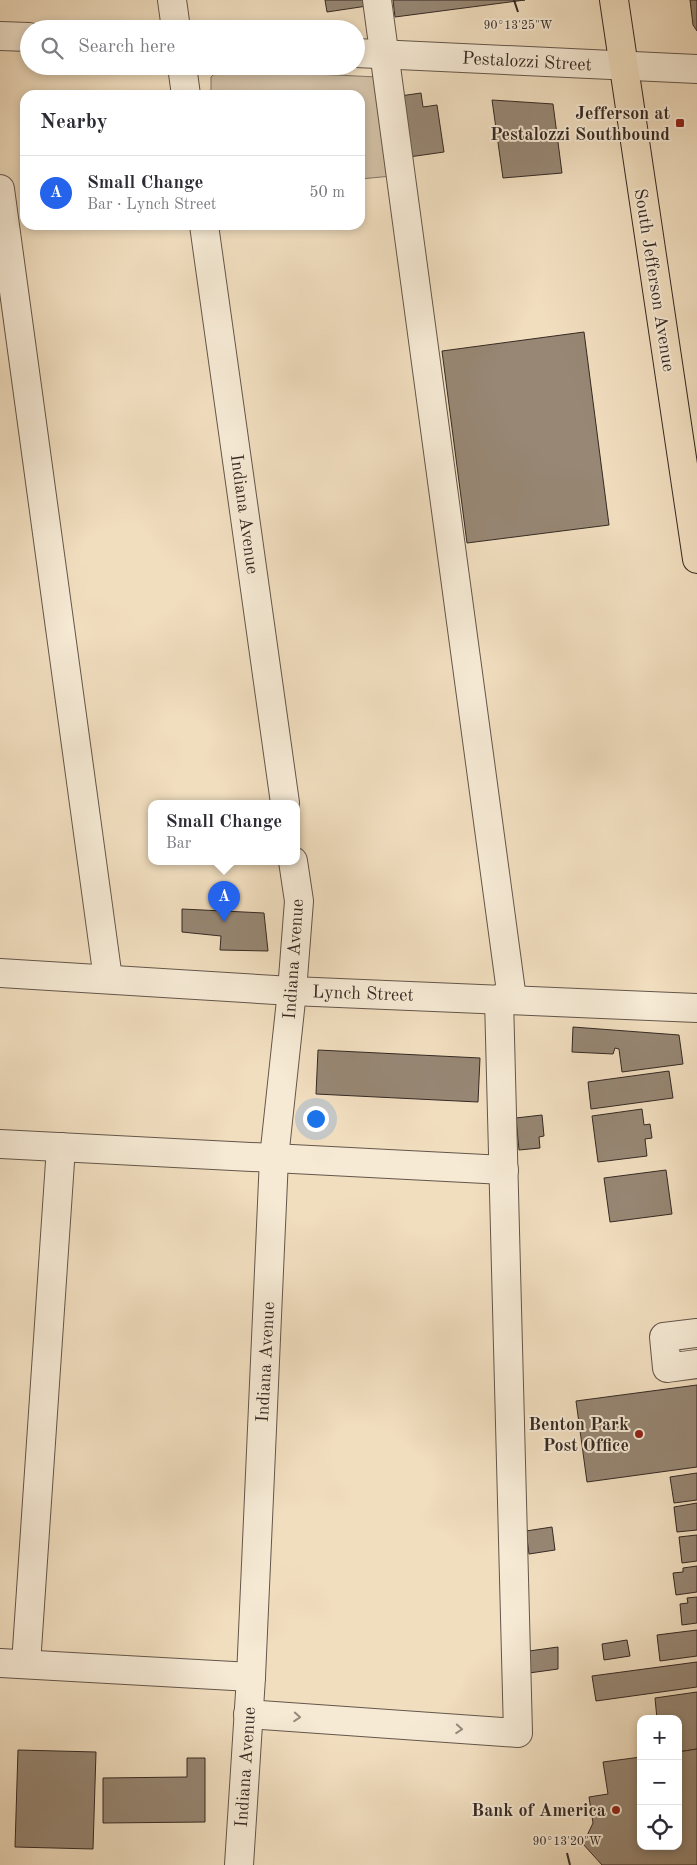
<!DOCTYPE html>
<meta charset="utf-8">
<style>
:root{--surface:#fff;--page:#f7f7f7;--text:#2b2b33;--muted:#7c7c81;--line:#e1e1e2;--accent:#2563eb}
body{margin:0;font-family:"Old Standard TT",serif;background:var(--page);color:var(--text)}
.controls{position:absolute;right:15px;bottom:15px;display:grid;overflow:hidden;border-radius:10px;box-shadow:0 2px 8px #0003}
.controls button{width:45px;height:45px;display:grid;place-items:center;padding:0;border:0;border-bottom:1px solid var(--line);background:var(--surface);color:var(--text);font:25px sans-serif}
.you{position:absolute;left:315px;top:1118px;width:18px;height:18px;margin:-12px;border:4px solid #fff;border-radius:50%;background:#1a73e8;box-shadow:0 0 0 8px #1a73e833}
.badge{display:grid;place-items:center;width:32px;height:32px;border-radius:50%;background:var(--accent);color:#fff;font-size:16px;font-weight:700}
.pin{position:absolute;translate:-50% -41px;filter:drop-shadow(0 1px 2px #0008)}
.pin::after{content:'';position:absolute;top:26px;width:18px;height:15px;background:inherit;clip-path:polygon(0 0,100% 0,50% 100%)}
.popup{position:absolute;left:148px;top:800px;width:152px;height:65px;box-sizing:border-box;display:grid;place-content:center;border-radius:10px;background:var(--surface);filter:drop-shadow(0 1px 4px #0005);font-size:16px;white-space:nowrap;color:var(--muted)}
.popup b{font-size:19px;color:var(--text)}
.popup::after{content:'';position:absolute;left:50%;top:100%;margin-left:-10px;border:10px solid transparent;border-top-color:var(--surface)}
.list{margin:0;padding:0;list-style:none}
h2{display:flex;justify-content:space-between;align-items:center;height:65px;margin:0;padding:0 20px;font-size:21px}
h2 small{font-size:16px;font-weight:400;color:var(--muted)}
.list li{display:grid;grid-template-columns:32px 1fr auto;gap:15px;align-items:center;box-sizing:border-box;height:75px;padding:0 20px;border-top:1px solid var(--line)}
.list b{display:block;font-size:19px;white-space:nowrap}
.list p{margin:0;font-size:16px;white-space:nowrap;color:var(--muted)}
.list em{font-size:16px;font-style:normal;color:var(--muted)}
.icon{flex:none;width:28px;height:28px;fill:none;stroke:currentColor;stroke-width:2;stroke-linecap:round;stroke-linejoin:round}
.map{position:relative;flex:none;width:697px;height:1865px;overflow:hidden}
.search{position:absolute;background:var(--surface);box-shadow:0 2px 8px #0003;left:20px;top:20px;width:345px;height:55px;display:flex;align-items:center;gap:12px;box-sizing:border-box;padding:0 18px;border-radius:28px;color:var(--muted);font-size:19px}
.panel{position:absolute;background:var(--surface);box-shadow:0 2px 8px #0003;left:20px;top:90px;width:345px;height:140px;border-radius:15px}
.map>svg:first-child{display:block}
.green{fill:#d1bfa4;stroke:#837464}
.building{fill:#978774;stroke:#352923}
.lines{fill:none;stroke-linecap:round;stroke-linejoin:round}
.minor-casing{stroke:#64564a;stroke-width:30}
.major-casing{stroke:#352923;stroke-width:30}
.minor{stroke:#f6ead5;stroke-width:28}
.major{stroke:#f1debf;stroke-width:28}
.oneway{stroke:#968a7c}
.ticks{fill:none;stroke:#352923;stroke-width:2}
.poi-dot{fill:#8f2418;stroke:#f6ead5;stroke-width:2}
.labels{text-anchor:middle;stroke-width:4;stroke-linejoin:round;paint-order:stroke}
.street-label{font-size:18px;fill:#352923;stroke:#f6ead5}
.poi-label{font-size:18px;font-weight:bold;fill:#352923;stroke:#f6ead5;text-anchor:end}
.ticks-label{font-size:12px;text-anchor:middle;fill:#352923;stroke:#f6ead5;stroke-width:4;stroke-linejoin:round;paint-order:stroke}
</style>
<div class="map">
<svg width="697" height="1865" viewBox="0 0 697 1865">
<rect width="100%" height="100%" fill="#f1debf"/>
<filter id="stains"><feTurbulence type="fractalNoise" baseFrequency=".004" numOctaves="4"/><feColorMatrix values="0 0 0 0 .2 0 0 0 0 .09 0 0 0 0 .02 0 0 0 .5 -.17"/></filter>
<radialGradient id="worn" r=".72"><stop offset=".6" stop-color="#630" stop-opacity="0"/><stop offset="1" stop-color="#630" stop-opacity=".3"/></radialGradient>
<path class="green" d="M 229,70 L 378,77 L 392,176 L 360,179 L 360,95 L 211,95 L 211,77 L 218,71 Z"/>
<g class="building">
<path d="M 325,0 L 367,0 L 367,6 L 327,12 Z"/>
<path d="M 393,0 L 525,0 L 395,17 Z"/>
<path d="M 690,0 L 697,0 L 697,31 L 693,25 Z"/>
<path d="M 421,93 L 423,107 L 437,105 L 444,152 L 409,157 L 400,96 Z"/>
<path d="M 492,100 L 553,104 L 562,173 L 503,178 Z"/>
<path d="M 584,332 L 609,525 L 467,543 L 442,351 Z"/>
<path d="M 182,909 L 264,913 L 268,951 L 220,950 L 221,936 L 182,932 Z"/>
<path d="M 573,1027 L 679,1035 L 683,1064 L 622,1072 L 619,1049 L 615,1048 L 613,1054 L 572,1052 Z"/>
<path d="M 318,1050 L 480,1058 L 478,1102 L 316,1094 Z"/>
<path d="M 669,1071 L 673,1098 L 591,1109 L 588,1082 Z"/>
<path d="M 642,1109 L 644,1125 L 650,1124 L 652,1138 L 645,1139 L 647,1156 L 598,1162 L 592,1116 Z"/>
<path d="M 542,1115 L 544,1136 L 539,1137 L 540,1148 L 519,1150 L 516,1118 Z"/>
<path d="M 666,1170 L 672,1214 L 610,1222 L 604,1178 Z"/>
<path d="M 697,1385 L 697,1467 L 587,1482 L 576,1401 Z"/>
<path d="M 697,1473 L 697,1500 L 674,1503 L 670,1477 Z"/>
<path d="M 697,1503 L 697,1530 L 677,1532 L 674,1507 Z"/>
<path d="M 552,1527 L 555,1550 L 529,1554 L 526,1531 Z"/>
<path d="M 697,1535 L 697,1561 L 682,1563 L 679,1537 Z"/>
<path d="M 697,1566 L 697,1592 L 676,1595 L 673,1573 L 683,1572 L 683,1568 Z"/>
<path d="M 697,1597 L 697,1623 L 682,1625 L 680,1604 L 688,1603 L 687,1598 Z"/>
<path d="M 697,1630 L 697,1656 L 660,1661 L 657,1635 Z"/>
<path d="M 627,1640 L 630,1656 L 604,1660 L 602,1644 Z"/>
<path d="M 558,1647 L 558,1669 L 529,1673 L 529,1651 Z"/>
<path d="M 697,1662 L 697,1687 L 596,1701 L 592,1676 Z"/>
<path d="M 697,1692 L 697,1749 L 678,1752 L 678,1719 L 657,1719 L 655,1698 Z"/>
<path d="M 697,1749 L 697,1865 L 602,1865 L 583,1844 L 593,1823 L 589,1797 L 608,1794 L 603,1762 L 641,1757 L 641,1846 L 678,1846 L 678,1752 Z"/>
<path d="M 18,1750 L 96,1752 L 93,1849 L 15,1847 Z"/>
<path d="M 187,1758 L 205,1758 L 205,1822 L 103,1823 L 103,1778 L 187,1777 Z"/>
</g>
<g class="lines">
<g class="minor-casing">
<g id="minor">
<path d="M 172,0 L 176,29"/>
<path d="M 377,0 L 512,999"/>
<path d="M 0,36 L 29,37"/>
<path d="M 356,53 L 697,69"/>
<path d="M 182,66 L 186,95"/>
<path d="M 0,189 L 108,979"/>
<path d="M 204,225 L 285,803"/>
<path d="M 0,973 L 292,991 L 697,1008"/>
<path d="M 0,1144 L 504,1170"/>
<path d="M 697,1333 L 664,1337 L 667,1368 L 697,1364"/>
<path d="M 0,1663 L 251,1677"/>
<path d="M 26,1664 L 61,1147"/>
<path d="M 248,1714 L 518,1733 L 499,999"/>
<path d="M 239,1865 L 251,1677 L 274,1158 L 292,991 L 299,901 L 293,861"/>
</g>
</g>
<g class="major-casing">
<path id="major" d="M 614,0 L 697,559"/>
</g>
<use href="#minor" class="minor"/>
<use href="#major" class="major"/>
</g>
<defs><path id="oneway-chevron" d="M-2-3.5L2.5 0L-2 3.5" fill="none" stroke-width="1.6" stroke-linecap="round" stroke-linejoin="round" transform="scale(1.25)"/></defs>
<g class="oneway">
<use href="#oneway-chevron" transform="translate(297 1717) rotate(4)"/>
<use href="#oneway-chevron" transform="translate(459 1729) rotate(4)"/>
</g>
<path class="ticks" d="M 514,0 L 518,12M 567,1853 L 570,1865"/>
<g class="poi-dot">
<rect x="675" y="118" width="10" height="10" rx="2.5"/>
<circle cx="639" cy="1434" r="5"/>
<circle cx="616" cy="1810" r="5"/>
</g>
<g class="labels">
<g class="street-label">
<text transform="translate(527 61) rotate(3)" y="6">Pestalozzi Street</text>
<text transform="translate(655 280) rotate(81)" y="6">South Jefferson Avenue</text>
<text transform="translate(245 514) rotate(82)" y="6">Indiana Avenue</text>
<text transform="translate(293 959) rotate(-86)" y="6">Indiana Avenue</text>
<text transform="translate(363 993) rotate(2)" y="6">Lynch Street</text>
<text transform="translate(265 1362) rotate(-87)" y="6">Indiana Avenue</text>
<text transform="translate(245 1767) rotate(-86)" y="6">Indiana Avenue</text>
</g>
<g class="poi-label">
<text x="670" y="119">Jefferson at<tspan x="670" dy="21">Pestalozzi Southbound</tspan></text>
<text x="629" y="1430">Benton Park<tspan x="629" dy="21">Post Office</tspan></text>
<text x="606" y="1816">Bank of America</text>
</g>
</g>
<g class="ticks-label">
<text x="518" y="29">90°13'25"W</text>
<text x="567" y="1845">90°13'20"W</text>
</g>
<rect width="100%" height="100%" filter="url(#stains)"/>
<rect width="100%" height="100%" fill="url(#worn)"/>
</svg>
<div class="controls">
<button>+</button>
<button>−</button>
<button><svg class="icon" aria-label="locate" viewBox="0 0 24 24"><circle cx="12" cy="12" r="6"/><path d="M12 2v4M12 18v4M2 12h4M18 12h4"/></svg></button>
</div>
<div class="you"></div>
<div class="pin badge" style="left:224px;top:922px">A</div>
<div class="popup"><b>Small Change</b>Bar</div>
<div class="search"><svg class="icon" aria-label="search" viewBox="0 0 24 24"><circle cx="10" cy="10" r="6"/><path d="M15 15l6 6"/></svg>Search here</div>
<section class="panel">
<h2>Nearby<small></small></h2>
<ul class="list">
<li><span class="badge">A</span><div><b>Small Change</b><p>Bar · Lynch Street</p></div><em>50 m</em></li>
</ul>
</section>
</div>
